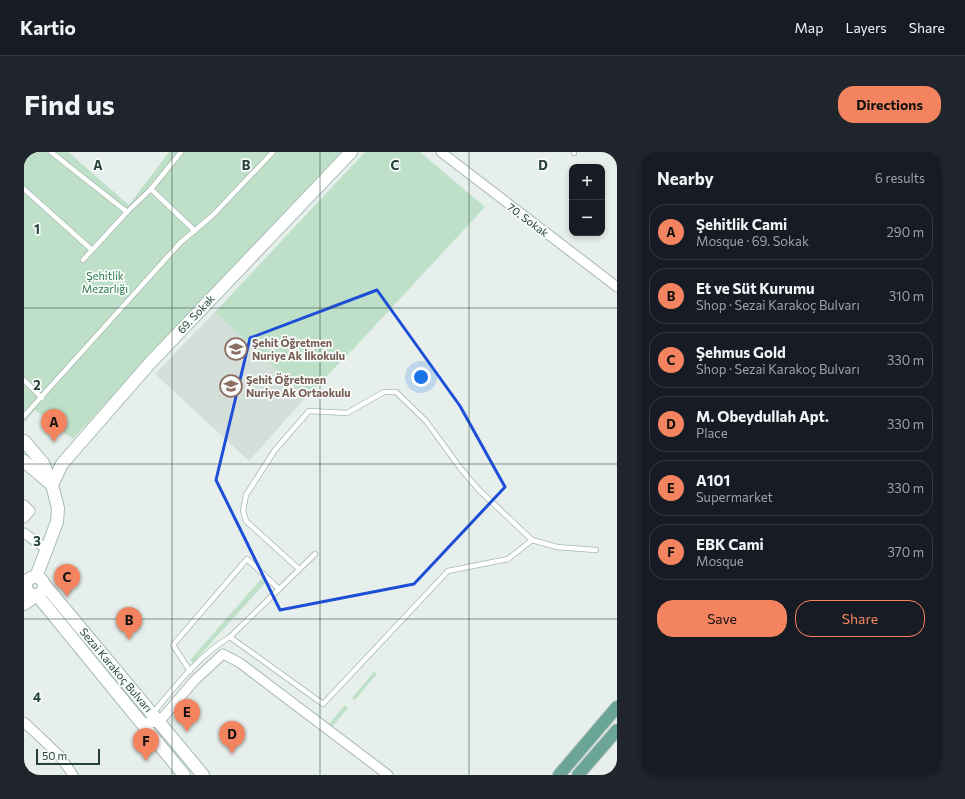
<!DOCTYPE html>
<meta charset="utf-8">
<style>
:root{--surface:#171b24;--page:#20242c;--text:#f1f3f6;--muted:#9ea1a6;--line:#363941;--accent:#f4845f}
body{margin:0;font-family:Commissioner,sans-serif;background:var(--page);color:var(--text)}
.controls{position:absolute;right:12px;top:12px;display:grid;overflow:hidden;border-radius:8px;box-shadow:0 2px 6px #0003}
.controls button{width:36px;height:36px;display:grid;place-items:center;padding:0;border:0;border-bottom:1px solid var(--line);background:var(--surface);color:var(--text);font:20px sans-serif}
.scale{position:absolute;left:12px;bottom:10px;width:64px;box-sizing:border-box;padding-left:4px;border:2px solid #24423a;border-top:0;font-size:11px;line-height:14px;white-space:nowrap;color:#24423a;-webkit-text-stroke:3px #f7fbf9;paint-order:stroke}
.you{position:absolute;left:397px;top:225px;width:14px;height:14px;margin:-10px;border:3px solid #fff;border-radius:50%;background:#1a73e8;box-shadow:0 0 0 6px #1a73e833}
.badge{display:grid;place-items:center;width:26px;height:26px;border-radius:50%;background:var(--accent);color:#111;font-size:13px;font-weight:700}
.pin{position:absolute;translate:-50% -33px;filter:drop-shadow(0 1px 2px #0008)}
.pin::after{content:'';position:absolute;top:21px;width:14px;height:12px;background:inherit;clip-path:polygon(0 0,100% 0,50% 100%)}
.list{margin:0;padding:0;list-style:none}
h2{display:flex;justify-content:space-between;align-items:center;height:52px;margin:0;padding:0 16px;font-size:17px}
h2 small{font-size:13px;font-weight:400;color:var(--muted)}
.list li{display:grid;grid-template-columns:26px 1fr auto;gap:12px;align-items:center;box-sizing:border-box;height:56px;margin:0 8px 8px;padding:0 8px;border:1px solid var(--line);border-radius:16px}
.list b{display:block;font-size:15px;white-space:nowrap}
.list p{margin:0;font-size:13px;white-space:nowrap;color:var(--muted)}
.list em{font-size:13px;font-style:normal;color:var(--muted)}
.actions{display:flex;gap:8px;padding:12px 16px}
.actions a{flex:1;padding:9px 0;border:1px solid var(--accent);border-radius:16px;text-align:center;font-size:14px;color:var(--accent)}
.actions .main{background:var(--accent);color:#111}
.map{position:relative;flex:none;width:593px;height:623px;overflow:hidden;border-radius:16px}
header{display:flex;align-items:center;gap:24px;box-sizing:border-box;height:56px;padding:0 20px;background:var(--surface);border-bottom:1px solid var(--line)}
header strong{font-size:19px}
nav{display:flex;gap:22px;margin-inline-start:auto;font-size:14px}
.intro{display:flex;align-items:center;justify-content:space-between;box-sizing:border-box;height:96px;padding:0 24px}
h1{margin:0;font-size:28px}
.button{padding:10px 18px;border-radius:16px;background:var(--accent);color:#111;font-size:14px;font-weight:700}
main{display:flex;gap:24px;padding:0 24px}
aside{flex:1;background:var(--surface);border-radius:16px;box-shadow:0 2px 6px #0003}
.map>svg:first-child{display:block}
.built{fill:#d4dfda}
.green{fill:#bfe0c8}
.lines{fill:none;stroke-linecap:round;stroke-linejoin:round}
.lane-casing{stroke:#a8b8b2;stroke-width:6}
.street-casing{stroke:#a8b8b2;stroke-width:11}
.secondary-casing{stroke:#a4bbb3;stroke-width:14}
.primary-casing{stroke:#c2cac8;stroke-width:14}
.lane{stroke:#fff;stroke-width:4.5}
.street{stroke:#fff;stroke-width:9}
.secondary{stroke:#fff;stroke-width:12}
.primary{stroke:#6aa596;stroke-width:12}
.marked{fill:none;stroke:#1d4ed8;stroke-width:3;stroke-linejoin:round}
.grid{fill:none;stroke:#24423a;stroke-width:1;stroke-opacity:0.55}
.labels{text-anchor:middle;stroke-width:3.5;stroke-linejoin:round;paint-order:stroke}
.street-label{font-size:11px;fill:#24423a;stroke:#f7fbf9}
.park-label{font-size:11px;fill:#2d7a4b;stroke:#f7fbf9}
.education-label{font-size:11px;font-weight:bold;fill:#785e54;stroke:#f7fbf9;text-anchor:start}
.grid-label{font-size:13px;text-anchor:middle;font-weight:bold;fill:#24423a;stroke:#f7fbf9;stroke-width:3.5;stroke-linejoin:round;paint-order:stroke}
</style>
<header>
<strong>Kartio</strong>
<nav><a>Map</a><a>Layers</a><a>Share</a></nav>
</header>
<div class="intro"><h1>Find us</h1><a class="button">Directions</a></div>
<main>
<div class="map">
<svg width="593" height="623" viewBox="0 0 593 623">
<rect width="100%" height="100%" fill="#e6efeb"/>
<path class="built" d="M 191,160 L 282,245 L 225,309 L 131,222 Z"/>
<g class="green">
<path d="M 0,0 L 44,0 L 105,53 L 145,0 L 317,0 L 138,189 L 49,287 L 11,258 L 0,271 Z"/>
<path d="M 341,0 L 396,0 L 461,55 L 334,192 L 282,245 L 191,160 Z"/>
<path d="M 238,426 L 242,430 L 169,511 L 166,508 Z"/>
<path d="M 350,520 L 353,522 L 331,548 L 328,546 Z"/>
<path d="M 321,553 L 324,556 L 307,576 L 304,573 Z"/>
</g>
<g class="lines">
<g class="lane-casing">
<g id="lane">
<path d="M 27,0 L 103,60"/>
<path d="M 157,0 L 127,37 L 171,79"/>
<path d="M 550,0 L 550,1"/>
<path d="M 0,37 L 68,98"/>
<path d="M 59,108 L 103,60 L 127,37"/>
<path d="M 0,228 L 18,246"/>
<path d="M 0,264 L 156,91 L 189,63 L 249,0"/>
<path d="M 275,417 L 222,369 L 219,359 L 222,343 L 251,298 L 285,259 L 323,261 L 360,240 L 372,240 L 402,269 L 437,317 L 455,338 L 508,388 L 533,395 L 572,398"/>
<path d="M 206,485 L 299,552 L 424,419 L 484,407 L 508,388"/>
<path d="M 166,519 L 149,493 L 223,407 L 255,437"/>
<path d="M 128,562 C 151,535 175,503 206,485 L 291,402"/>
</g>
</g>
<g class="street-casing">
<g id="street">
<path d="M 417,0 L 593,135"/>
<path d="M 0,353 L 6,359 L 0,366"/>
<path d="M 0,381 L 24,398"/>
<path d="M 0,427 L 3,429"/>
<path d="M 0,570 L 35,603 L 49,623"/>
<path d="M 118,571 L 135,570 L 170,529 L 199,502 L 216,511 L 364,623"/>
</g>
</g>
<g class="secondary-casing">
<g id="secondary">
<path d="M 0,289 L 19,311 L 28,333 L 34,356 L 33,370 L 12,425"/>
<path d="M 0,309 L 28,333 L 38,312 L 126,211 L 327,0"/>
<circle cx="11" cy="434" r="9"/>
<path d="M 20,432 L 179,623"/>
<path d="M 0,452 L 13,443 L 160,623"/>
</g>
</g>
<g class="primary-casing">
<g id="primary">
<path d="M 535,623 L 593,555"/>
<path d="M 554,623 L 593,578"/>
</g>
</g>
<use href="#lane" class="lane"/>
<use href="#street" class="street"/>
<use href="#secondary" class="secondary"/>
<use href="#primary" class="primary"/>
</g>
<path class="marked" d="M 353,138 L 436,254 L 481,335 L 390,432 L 256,458 L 192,328 L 226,186 Z"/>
<path class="grid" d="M 148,0 L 148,623M 296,0 L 296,623M 445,0 L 445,623M 0,156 L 593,156M 0,312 L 593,312M 0,467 L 593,467"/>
<defs>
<g id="school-ring" transform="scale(1.15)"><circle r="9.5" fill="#f7fbf9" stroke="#8d6e63" stroke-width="1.5"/><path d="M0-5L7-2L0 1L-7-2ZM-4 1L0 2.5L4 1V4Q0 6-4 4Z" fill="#8d6e63"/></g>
</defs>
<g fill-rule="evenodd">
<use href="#school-ring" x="212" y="197"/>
<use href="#school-ring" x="207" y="234"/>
</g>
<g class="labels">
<g class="street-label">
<text transform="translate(504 68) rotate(37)" y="4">70. Sokak</text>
<text transform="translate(172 162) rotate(-47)" y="4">69. Sokak</text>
<text transform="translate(92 518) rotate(50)" y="4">Sezai Karakoç Bulvarı</text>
</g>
<g class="park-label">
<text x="81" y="128">Şehitlik<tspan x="81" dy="13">Mezarlığı</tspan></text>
</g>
<g class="education-label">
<text x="228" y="195">Şehit Öğretmen<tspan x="228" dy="13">Nuriye Ak İlkokulu</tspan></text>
<text x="222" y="232">Şehit Öğretmen<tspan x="222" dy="13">Nuriye Ak Ortaokulu</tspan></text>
</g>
</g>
<g class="grid-label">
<text x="74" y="18">A</text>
<text x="222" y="18">B</text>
<text x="371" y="18">C</text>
<text x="519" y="18">D</text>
<text x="13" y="82">1</text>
<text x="13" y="238">2</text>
<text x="13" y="394">3</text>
<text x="13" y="550">4</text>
</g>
</svg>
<div class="controls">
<button>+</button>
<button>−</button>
</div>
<div class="scale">50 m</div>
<div class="you"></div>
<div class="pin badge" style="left:30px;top:290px">A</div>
<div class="pin badge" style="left:105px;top:488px">B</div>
<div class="pin badge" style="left:43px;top:445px">C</div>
<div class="pin badge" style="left:208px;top:602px">D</div>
<div class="pin badge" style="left:163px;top:580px">E</div>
<div class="pin badge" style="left:122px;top:609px">F</div>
</div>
<aside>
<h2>Nearby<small>6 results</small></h2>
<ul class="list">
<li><span class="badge">A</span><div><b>Şehitlik Cami</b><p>Mosque · 69. Sokak</p></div><em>290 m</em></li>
<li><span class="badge">B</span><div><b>Et ve Süt Kurumu</b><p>Shop · Sezai Karakoç Bulvarı</p></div><em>310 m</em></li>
<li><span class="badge">C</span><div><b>Şehmus Gold</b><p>Shop · Sezai Karakoç Bulvarı</p></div><em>330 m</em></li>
<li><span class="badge">D</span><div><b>M. Obeydullah Apt.</b><p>Place</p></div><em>330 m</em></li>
<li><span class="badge">E</span><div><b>A101</b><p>Supermarket</p></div><em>330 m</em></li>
<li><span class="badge">F</span><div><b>EBK Cami</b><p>Mosque</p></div><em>370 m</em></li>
</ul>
<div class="actions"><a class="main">Save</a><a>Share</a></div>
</aside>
</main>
